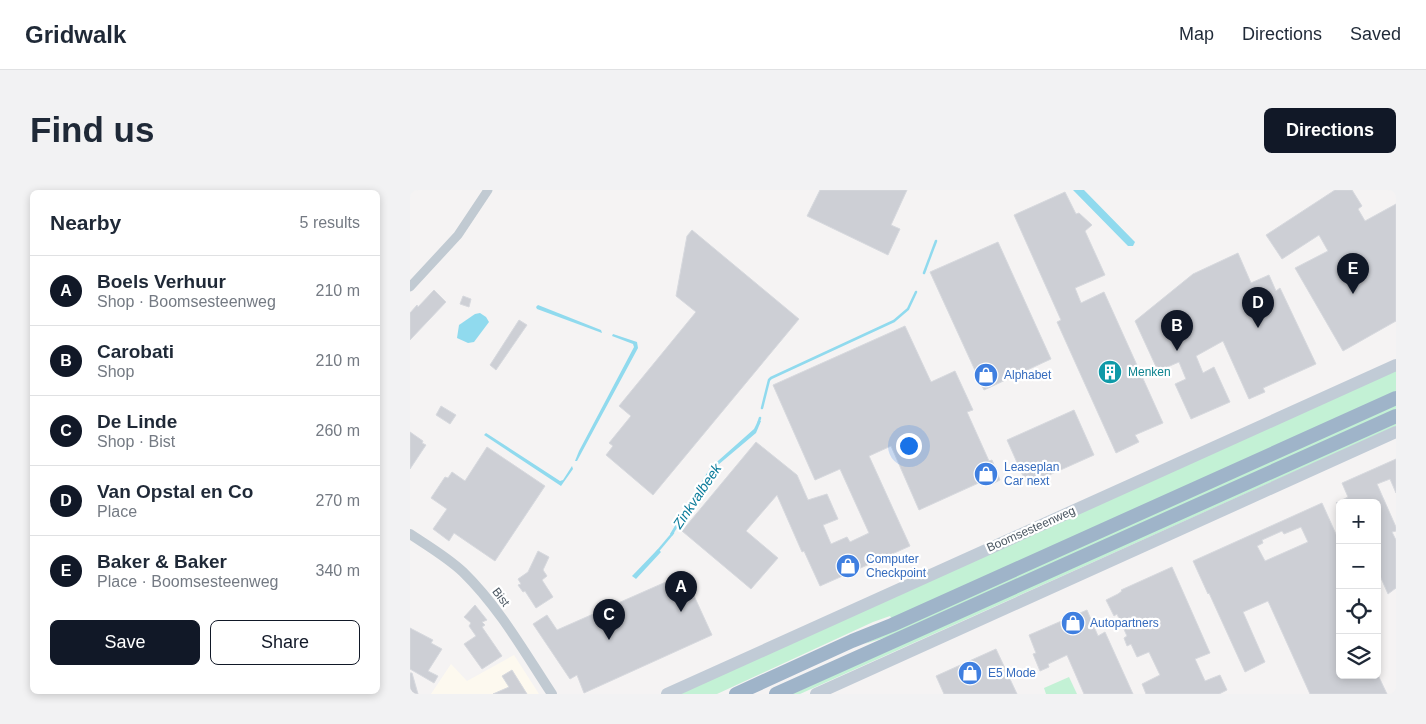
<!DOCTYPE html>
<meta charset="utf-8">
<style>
:root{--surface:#fff;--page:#f2f2f3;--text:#1f2937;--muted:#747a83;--line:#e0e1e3;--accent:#111827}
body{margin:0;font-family:Helvetica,sans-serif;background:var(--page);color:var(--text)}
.controls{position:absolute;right:15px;bottom:15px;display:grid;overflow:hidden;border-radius:8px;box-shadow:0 2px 8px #0003}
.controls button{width:45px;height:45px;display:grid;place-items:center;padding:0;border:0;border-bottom:1px solid var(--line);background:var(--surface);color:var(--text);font:25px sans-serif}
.you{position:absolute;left:498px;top:255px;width:18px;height:18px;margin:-12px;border:4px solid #fff;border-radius:50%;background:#1a73e8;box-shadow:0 0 0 8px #1a73e833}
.badge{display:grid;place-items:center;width:32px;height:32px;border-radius:50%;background:var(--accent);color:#fff;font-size:16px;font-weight:700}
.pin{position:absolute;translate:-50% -41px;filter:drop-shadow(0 1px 2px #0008)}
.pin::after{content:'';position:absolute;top:26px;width:18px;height:15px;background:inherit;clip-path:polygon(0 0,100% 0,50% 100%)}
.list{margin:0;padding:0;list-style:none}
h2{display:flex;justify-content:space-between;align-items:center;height:65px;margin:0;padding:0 20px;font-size:21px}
h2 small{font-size:16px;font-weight:400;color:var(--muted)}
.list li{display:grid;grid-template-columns:32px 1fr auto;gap:15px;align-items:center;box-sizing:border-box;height:70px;padding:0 20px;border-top:1px solid var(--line)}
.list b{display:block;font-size:19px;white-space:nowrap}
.list p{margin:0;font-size:16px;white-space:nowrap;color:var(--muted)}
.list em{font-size:16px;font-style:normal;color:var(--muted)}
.actions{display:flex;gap:10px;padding:15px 20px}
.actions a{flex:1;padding:11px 0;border:1px solid var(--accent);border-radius:8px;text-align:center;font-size:18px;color:var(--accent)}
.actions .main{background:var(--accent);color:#fff}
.icon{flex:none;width:28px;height:28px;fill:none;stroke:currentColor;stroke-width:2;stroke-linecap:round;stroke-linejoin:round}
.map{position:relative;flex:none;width:986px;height:504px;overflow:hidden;border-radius:8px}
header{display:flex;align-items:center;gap:30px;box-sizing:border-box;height:70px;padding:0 25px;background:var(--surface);border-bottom:1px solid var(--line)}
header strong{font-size:24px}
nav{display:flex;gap:28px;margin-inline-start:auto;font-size:18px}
.intro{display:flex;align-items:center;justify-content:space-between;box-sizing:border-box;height:120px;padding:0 30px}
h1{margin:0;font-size:35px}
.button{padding:12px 22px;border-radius:8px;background:var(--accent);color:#fff;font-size:18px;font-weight:700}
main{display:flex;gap:30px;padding:0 30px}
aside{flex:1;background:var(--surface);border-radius:8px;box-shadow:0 2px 8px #0003}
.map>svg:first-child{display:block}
.commercial{fill:#fdf9ef}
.green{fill:#c3f1d5}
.water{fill:#90daee}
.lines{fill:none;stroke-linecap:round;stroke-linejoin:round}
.stream{stroke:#90daee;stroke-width:2.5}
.building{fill:#cdcfd5;stroke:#d7d9de;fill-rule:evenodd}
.minor{stroke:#c1cad2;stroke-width:9}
.tertiary{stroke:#c1cad2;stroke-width:10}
.secondary{stroke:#c1cbd6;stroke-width:12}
.trunk{stroke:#9fb4c9;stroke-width:14}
.labels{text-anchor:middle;stroke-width:4.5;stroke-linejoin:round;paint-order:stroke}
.culture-label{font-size:12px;fill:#0d838f;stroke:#fff;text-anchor:start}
.shop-label{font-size:12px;fill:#366cbe;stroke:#fff;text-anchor:start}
.street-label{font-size:12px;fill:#4a5661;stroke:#fff}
.water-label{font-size:14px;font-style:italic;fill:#0c7c9b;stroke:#fff}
</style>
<header>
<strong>Gridwalk</strong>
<nav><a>Map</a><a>Directions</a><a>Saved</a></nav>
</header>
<div class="intro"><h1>Find us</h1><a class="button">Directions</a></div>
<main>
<aside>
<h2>Nearby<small>5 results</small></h2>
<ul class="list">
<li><span class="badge">A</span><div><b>Boels Verhuur</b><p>Shop · Boomsesteenweg</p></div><em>210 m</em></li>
<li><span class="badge">B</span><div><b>Carobati</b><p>Shop</p></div><em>210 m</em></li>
<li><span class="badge">C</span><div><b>De Linde</b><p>Shop · Bist</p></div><em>260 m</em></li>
<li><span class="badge">D</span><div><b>Van Opstal en Co</b><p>Place</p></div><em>270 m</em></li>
<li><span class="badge">E</span><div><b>Baker &amp; Baker</b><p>Place · Boomsesteenweg</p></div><em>340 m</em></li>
</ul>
<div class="actions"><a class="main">Save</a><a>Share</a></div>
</aside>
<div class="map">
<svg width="986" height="504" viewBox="0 0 986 504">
<rect width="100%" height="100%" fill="#f5f3f3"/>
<path class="commercial" d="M 104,465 L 129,504 L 21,504 L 41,474 L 57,491 Z"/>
<g class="green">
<path d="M 986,180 L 986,201 L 483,430 L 480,426 L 463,432 L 307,504 L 267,504 Z"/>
<path d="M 986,214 L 986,220 L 497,441 L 454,454 Z"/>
<path d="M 986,231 L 986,236 L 390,504 L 382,504 Z"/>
<path d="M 659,487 L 667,504 L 636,504 L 634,498 Z"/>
</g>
<g class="water">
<path d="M 663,0 L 674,0 L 723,50 L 725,52 L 723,56 L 718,56 Z"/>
<path d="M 128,115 L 191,140 L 192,143 L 127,119 L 126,117 Z"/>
<path d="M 70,123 L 76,127 L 79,132 L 64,152 L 58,153 L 47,148 L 49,135 L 65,124 Z"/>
<path d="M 203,144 L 227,152 L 228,158 L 167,271 L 165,271 L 169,261 L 224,157 L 223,154 L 202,146 Z"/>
<path d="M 348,231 L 351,231 L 346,243 L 302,280 L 262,346 L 260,344 L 300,278 L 344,239 Z"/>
<path d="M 76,243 L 150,291 L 153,290 L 162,276 L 163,279 L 151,296 L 74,245 Z"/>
<path d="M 248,359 L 251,362 L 226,389 L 222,386 Z"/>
</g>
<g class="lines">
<g class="stream">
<path d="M 514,83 L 526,51"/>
<path d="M 352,218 L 359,190 L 361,188 L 484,131 L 498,119 L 506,102"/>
<path d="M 348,234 L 350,228"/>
<path d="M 247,362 L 263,343"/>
</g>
</g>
<g class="building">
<path d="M 410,0 L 497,0 L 481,35 L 490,39 L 478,65 L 397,26 Z"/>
<path d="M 925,0 L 942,0 L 952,16 L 948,19 L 955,31 L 986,14 L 986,131 L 933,161 L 885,78 L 918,61 L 909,45 L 872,69 L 856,45 Z"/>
<path d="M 655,2 L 666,24 L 669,23 L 682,35 L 675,41 L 695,85 L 665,98 L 671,113 L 694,102 L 753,233 L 725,245 L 729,252 L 706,263 L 647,132 L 651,130 L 604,25 Z"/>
<path d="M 282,40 L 389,129 L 243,305 L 196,265 L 203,256 L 199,253 L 221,226 L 209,216 L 286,122 L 266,106 L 277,46 Z"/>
<path d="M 588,52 L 641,169 L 574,200 L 520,82 Z"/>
<path d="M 828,63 L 841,93 L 859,85 L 866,101 L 870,98 L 906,174 L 853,198 L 855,202 L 839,209 L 813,151 L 786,166 L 793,183 L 804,177 L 820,212 L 781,229 L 765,194 L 776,189 L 769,172 L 748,181 L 725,131 L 783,84 Z"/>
<path d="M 24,100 L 36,112 L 0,150 L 0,123 L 7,115 L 8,117 Z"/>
<path d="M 53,106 L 61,109 L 59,117 L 50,114 Z"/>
<path d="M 109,130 L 117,135 L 86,180 L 80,175 Z"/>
<path d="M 495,136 L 521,192 L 545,181 L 563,220 L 557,222 L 579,271 L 582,270 L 590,290 L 582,294 L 573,291 L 509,320 L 481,256 L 459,266 L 500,356 L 410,396 L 394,361 L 392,362 L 367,305 L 336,341 L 368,368 L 341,399 L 272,341 L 346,252 L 387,285 L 398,310 L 417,304 L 428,329 L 413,335 L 421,354 L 437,347 L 440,352 L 459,343 L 430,279 L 405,290 L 363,195 Z"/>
<path d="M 31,216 L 46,225 L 40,234 L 26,225 Z"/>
<path d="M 664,220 L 684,265 L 617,295 L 597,250 Z"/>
<path d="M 0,242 L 13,251 L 12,253 L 16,255 L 0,279 Z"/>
<path d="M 77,257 L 135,296 L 85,371 L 44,343 L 39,351 L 23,339 L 37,319 L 21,308 L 35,287 L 38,288 L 42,282 L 55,291 Z"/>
<path d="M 986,269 L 986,303 L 980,289 L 967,294 L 986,337 L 986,341 L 982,342 L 986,350 L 986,398 L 978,404 L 967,379 L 967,313 L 926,313 L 938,307 L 932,293 Z"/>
<path d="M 912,313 L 930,353 L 930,485 L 968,485 L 977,504 L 900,504 L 858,411 L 833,422 L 855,472 L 835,482 L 799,403 L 798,404 L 783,371 ZM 891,337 L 898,352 L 855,371 L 847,356 L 853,353 L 852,350 L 872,341 L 874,344 Z"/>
<path d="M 128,361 L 139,367 L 133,380 L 137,386 L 132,390 L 143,407 L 126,418 L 115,401 L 113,402 L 108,395 L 111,394 L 108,389 L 118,382 Z"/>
<path d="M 762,377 L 800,463 L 785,469 L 795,491 L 810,485 L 817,500 L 809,504 L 736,504 L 732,494 L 750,485 L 739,462 L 727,467 L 721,454 L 717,456 L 714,448 L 717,446 L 707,424 L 704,426 L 696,410 L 708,404 L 712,401 L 711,400 Z"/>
<path d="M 274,384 L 302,445 L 174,503 L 167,485 L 160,489 L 123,434 L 137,425 L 147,440 Z"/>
<path d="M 65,415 L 77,430 L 72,432 L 75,435 L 72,437 L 92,466 L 72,479 L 54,454 L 66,446 L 59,436 L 61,433 L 54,427 Z"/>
<path d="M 677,420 L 688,446 L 695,442 L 723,504 L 674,504 L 657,465 L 638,474 L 639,477 L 630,481 L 623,464 L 626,463 L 619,445 Z"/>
<path d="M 0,438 L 23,450 L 21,453 L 32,459 L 18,481 L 28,486 L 24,493 L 0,479 Z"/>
<path d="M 586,459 L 607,504 L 534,504 L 526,486 Z"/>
<path d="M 102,480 L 117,504 L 83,504 L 99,497 L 92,486 Z"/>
<path d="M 0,483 L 2,483 L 8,504 L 0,504 Z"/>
</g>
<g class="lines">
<path class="minor" d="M 0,97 L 48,45 L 78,0"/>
<path class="tertiary" d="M 0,344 C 18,356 37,367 53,382 C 89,417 115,463 142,504"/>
<g class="secondary">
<path d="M 257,504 L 986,175"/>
<path d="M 406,504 L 986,242"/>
</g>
<g class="trunk">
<path d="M 326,504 L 442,451 L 482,435 L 986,208"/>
<path d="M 366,504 L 986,226"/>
</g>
</g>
<defs>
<g id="building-disc" transform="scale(1.25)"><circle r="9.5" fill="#0f9aa8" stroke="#fff"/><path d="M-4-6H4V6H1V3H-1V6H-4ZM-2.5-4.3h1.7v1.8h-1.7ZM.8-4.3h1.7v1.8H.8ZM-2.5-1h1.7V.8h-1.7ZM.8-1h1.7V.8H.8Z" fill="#fff"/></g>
<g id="shop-disc" transform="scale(1.25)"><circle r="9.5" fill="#3f7fe0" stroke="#fff"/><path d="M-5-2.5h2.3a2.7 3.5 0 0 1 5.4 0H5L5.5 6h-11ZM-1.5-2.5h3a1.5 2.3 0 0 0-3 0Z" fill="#fff"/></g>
</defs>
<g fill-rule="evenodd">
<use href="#building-disc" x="700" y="182"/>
<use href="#shop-disc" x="576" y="185"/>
<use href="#shop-disc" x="576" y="284"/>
<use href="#shop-disc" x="438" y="376"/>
<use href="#shop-disc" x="663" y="433"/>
<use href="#shop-disc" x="560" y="483"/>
</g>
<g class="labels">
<g class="culture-label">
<text x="718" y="186">Menken</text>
</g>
<g class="shop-label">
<text x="594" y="189">Alphabet</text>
<text x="594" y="281">Leaseplan<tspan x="594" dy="14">Car next</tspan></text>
<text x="456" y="373">Computer<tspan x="456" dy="14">Checkpoint</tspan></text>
<text x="680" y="437">Autopartners</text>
<text x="578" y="487">E5 Mode</text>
</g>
<g class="street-label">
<text transform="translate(621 339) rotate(-24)" y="4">Boomsesteenweg</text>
<text transform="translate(91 407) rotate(53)" y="4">Bist</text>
</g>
<g class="water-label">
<text transform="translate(287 306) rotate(-56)" y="5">Zinkvalbeek</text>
</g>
</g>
</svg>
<div class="controls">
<button>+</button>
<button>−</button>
<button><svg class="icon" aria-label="locate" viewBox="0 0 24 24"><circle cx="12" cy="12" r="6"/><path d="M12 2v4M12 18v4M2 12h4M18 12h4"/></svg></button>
<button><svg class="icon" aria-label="layers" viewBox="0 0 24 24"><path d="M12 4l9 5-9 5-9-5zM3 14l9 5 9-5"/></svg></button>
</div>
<div class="you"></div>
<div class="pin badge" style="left:271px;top:422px">A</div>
<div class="pin badge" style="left:767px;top:161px">B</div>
<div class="pin badge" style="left:199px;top:450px">C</div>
<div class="pin badge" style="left:848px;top:138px">D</div>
<div class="pin badge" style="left:943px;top:104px">E</div>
</div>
</main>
